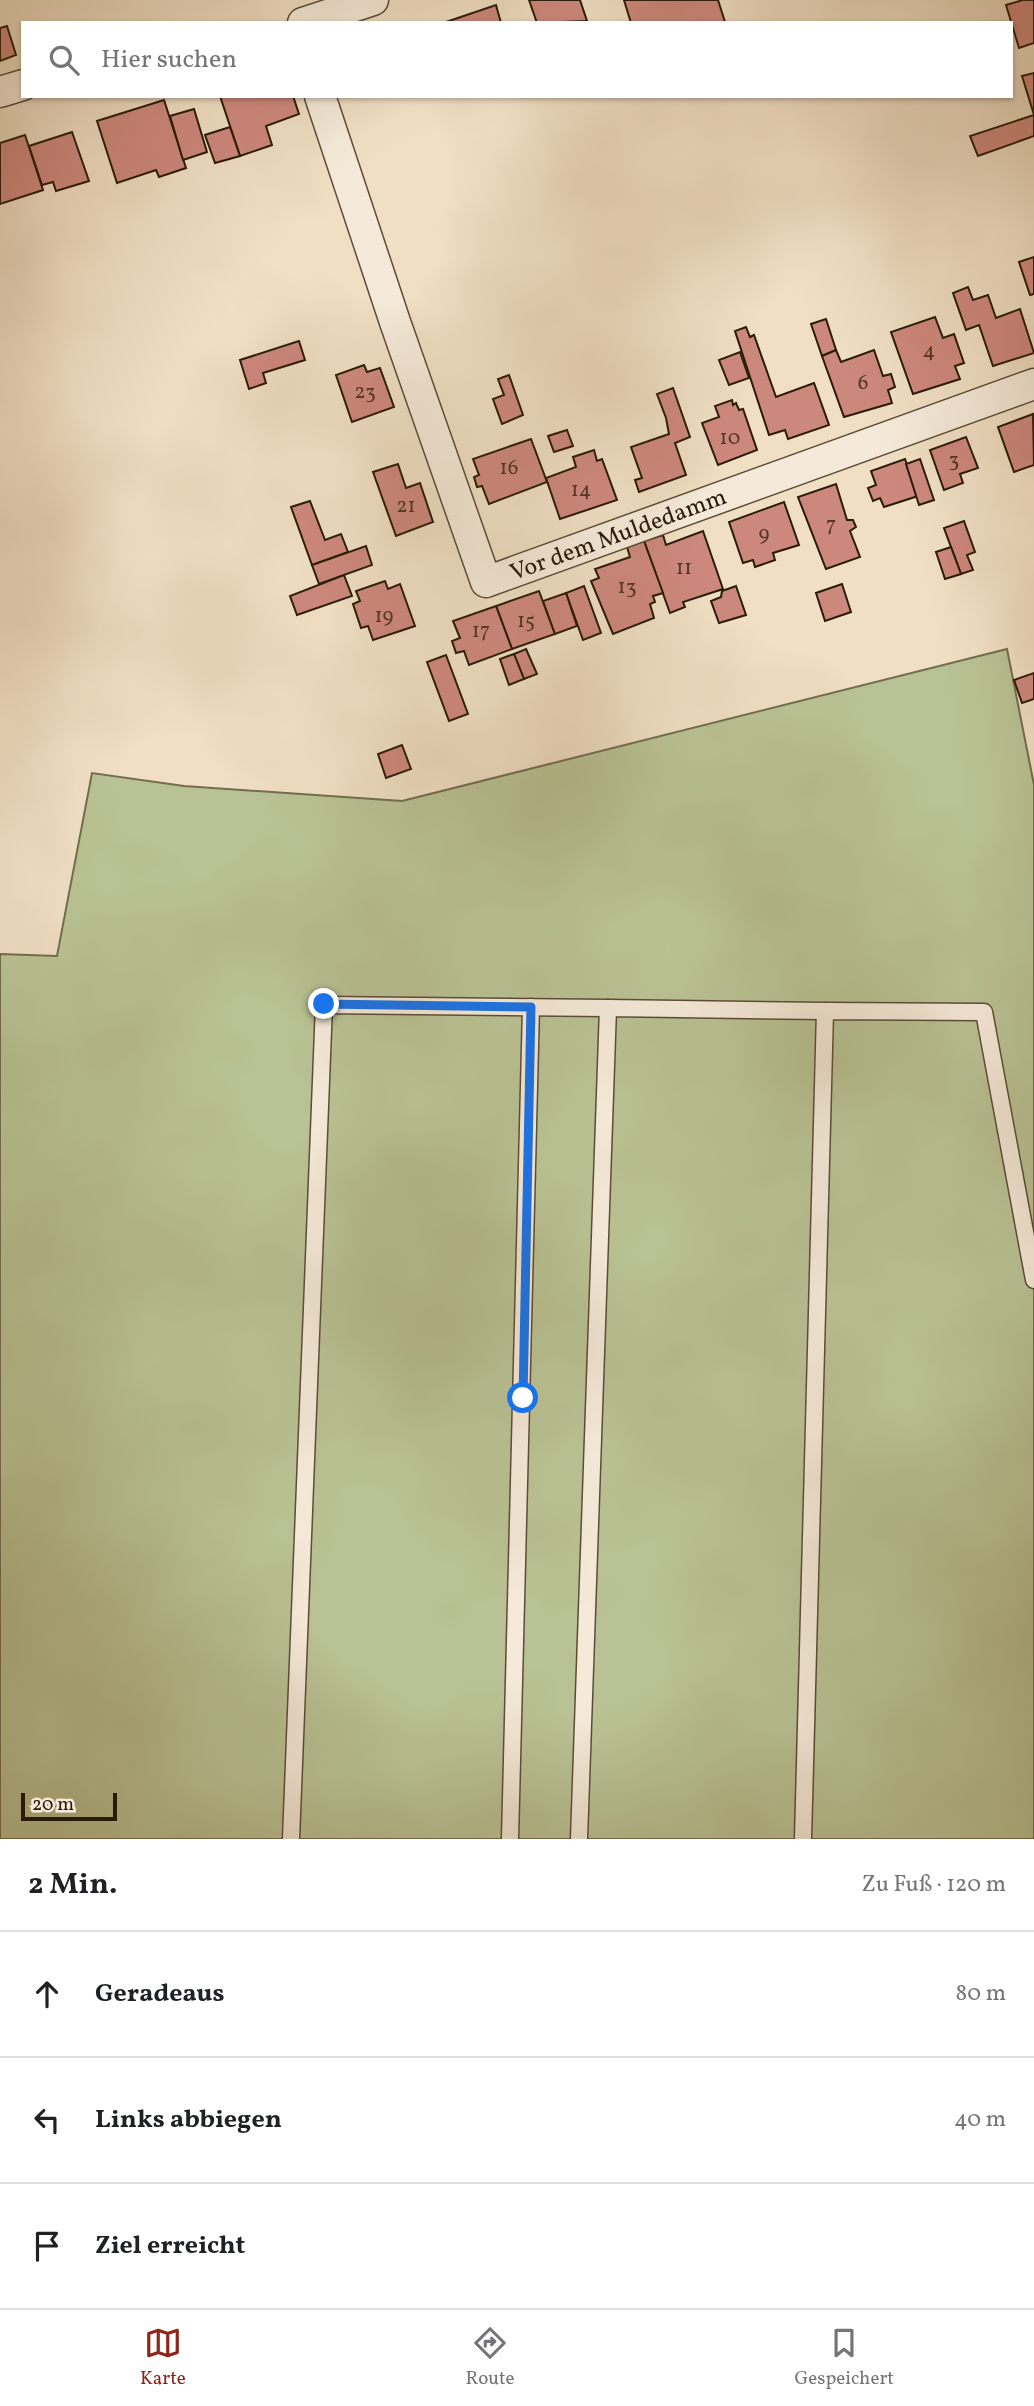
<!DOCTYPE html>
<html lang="de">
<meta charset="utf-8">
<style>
:root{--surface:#fff;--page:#f6f6f6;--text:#202124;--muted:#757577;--line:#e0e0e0;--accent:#8f2418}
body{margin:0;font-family:Vollkorn,serif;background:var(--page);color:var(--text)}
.scale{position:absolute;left:21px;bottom:18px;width:96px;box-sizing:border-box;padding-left:7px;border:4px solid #2a1b08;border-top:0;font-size:19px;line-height:24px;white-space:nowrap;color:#2a1b08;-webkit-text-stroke:5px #f5ead9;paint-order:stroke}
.stop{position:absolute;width:21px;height:21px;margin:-16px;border:5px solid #1a73e8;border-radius:50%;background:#fff}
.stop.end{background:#1a73e8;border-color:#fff;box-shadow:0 2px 7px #0008}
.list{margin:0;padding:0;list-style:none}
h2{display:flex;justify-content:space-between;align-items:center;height:91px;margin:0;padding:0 28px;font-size:30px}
h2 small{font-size:23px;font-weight:400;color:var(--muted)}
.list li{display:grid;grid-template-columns:46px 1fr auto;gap:21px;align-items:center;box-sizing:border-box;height:126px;padding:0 28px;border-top:2px solid var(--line)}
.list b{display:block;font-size:26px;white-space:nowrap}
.list em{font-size:23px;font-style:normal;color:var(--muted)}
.icon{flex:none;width:38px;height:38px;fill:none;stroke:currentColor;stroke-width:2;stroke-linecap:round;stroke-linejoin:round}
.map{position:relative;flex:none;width:1034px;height:1839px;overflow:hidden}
.search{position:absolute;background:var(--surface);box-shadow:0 2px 5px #0004;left:21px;right:21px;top:21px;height:77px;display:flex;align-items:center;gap:18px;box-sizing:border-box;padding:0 24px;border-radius:0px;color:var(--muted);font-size:26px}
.sheet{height:469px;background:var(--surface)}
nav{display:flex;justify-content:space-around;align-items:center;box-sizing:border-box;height:98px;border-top:2px solid var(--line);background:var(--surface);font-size:19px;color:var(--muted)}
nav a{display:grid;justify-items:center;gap:4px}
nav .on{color:var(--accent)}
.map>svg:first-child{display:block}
.green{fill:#b9c294;stroke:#726e4e;stroke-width:2}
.building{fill:#cd887d;stroke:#2a1b08;stroke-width:2}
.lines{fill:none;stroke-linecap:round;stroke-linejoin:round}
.lane-casing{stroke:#5c4c37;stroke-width:19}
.street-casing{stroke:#5c4c37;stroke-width:33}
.lane{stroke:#f5ead9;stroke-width:16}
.street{stroke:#f5ead9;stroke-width:30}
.route{stroke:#1a73e8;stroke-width:9}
.labels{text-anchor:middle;stroke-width:6;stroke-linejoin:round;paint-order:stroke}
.number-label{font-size:21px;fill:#533625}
.street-label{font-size:24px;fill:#2a1b08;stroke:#f5ead9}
</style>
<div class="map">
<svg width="1034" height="1839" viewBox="0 0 1034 1839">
<rect width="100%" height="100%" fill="#f0dfc4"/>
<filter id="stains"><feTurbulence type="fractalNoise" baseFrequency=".00286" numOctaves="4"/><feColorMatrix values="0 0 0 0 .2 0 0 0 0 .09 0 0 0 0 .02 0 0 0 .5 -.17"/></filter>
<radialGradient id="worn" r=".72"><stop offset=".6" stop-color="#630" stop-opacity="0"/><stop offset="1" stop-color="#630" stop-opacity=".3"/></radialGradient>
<path class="green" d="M 1007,649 L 1034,785 L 1034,1839 L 0,1839 L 0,954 L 57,956 L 92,773 L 184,786 L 402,801 Z"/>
<g class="building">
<path d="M 529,0 L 580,0 L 587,21 L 537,23 Z"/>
<path d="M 624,0 L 718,0 L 725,22 L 631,23 Z"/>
<path d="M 1023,0 L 1034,0 L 1034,43 L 1019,48 L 1006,5 Z"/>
<path d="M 496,5 L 501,23 L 443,23 Z"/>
<path d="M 7,26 L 16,55 L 0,61 L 0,28 Z"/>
<path d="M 1034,73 L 1034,136 L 978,156 L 970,136 L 1034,115 L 1022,76 Z"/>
<path d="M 220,96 L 293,96 L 299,114 L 266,126 L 272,145 L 240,156 Z"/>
<path d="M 164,100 L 186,168 L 159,177 L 156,170 L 117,183 L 97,121 Z"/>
<path d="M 194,109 L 207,152 L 183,160 L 170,116 Z"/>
<path d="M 230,127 L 240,156 L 215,163 L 205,135 Z"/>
<path d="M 72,132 L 89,181 L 56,191 L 53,182 L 42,185 L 29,146 Z"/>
<path d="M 25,135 L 43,190 L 0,204 L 0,143 Z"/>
<path d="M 1034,257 L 1034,294 L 1030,295 L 1019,262 Z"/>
<path d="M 968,287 L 973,300 L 988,295 L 996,318 L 1020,309 L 1034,353 L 993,366 L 979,325 L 966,330 L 953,293 Z"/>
<path d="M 935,317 L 943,338 L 954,334 L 964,363 L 955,366 L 960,379 L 913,394 L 891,332 Z"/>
<path d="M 826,319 L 836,350 L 822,356 L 811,324 Z"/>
<path d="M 746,327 L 750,337 L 754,335 L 776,397 L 814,383 L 829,425 L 788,439 L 785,430 L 769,435 L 735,331 Z"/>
<path d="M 299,341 L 305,360 L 263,373 L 266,383 L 249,389 L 240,360 Z"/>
<path d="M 836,350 L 841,362 L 874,350 L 883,376 L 891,374 L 895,387 L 888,390 L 892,403 L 844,417 L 822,356 Z"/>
<path d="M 740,352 L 749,378 L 729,385 L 719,360 Z"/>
<path d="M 364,365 L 367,372 L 380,368 L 394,407 L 352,422 L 336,375 Z"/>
<path d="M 509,375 L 523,415 L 502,424 L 493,399 L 504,395 L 498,379 Z"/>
<path d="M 673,388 L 690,437 L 675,443 L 686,475 L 639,492 L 635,480 L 642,478 L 631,447 L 669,434 L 666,418 L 657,394 Z"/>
<path d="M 732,400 L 733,405 L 736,403 L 739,410 L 743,409 L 757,450 L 718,465 L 702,423 L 719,417 L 715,406 Z"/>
<path d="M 1033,414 L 1034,465 L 1014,472 L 998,427 Z"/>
<path d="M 567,430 L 573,446 L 554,452 L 548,436 Z"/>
<path d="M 966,437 L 978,468 L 960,474 L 963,483 L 944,490 L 930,450 Z"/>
<path d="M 531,439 L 547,482 L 489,504 L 482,486 L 477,487 L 474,477 L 479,475 L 473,459 Z"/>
<path d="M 594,450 L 597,461 L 602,459 L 617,500 L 560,519 L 546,478 L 576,467 L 573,457 Z"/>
<path d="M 905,459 L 918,496 L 884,507 L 880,498 L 873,501 L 868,488 L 876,485 L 871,471 Z"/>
<path d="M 920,459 L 934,500 L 919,505 L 906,464 Z"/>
<path d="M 398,464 L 406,488 L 420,483 L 433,522 L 396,536 L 373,472 Z"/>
<path d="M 836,484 L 847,520 L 853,520 L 856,527 L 850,531 L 860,557 L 826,569 L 798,497 Z"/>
<path d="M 310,501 L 325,540 L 341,534 L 348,552 L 312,565 L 291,507 Z"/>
<path d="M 784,502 L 799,545 L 773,553 L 775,560 L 755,567 L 753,560 L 743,563 L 729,522 Z"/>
<path d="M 964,521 L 975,552 L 967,555 L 973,570 L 961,574 L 944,528 Z"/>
<path d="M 703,531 L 723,589 L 683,602 L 685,607 L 670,613 L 644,541 L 663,535 L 666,545 Z"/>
<path d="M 644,541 L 663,593 L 653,596 L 655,602 L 650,604 L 654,618 L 613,634 L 591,581 L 599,578 L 595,569 L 630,557 L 627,547 Z"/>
<path d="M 366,546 L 372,565 L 319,584 L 312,565 Z"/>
<path d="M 951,547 L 961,574 L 945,579 L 936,552 Z"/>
<path d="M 344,575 L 352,596 L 297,615 L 290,596 Z"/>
<path d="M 385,581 L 388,589 L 400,584 L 415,626 L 373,640 L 368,626 L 361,628 L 353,604 L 360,601 L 356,591 Z"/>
<path d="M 842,584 L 851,612 L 825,621 L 816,593 Z"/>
<path d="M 584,586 L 601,633 L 583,640 L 566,593 Z"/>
<path d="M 736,586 L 746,615 L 719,623 L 711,601 L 721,597 L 722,591 Z"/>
<path d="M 539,591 L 555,634 L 512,649 L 496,606 Z"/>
<path d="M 566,593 L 577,626 L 555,634 L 543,601 Z"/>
<path d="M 496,606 L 512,649 L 469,665 L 464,651 L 456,653 L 452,641 L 460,638 L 453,621 Z"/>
<path d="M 526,649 L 537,674 L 524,679 L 514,654 Z"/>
<path d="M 514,654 L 524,679 L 509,685 L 500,659 Z"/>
<path d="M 446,655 L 468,714 L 449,721 L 427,662 Z"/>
<path d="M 1034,673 L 1034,699 L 1022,703 L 1014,680 Z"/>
<path d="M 402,745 L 411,769 L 386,778 L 378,754 Z"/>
</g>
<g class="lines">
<g class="lane-casing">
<g id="lane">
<path d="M 291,1839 L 324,1005 L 608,1008"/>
<path d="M 510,1839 L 531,1007"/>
<path d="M 579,1839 L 608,1008 L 825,1011"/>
<path d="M 803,1839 L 825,1011 L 984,1012 L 1034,1280"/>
</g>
</g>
<g class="street-casing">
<g id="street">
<path d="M 303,23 L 373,0"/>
<path d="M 0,92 L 23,85"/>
<path d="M 320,96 L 395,322 L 486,582 L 1034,384"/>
</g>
</g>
<use href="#lane" class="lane"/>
<use href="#street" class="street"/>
</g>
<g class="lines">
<path class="route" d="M 324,1004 L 531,1007 L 523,1398"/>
</g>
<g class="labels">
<g class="number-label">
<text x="929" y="357">4</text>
<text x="863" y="389">6</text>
<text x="365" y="398">23</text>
<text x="730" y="444">10</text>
<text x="954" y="466">3</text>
<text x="509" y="474">16</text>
<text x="581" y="496">14</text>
<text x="406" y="512">21</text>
<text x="831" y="531">7</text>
<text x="764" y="540">9</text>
<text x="684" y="574">11</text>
<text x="627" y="593">13</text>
<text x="384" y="622">19</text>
<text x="526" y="627">15</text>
<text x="481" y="637">17</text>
</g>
<g class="street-label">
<text transform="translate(618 534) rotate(-20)" y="8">Vor dem Muldedamm</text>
</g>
</g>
<rect width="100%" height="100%" filter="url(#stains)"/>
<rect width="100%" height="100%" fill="url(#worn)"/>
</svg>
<div class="scale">20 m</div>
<div class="stop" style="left:523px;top:1398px"></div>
<div class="stop end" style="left:324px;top:1004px"></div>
<div class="search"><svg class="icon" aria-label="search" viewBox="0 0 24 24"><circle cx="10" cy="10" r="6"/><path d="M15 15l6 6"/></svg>Hier suchen</div>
</div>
<section class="sheet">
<h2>2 Min.<small>Zu Fuß · 120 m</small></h2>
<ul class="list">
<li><svg class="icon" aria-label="ahead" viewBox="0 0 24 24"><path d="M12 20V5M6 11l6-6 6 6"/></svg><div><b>Geradeaus</b></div><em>80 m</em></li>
<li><svg class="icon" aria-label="left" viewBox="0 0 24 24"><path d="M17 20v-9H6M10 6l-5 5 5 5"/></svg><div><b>Links abbiegen</b></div><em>40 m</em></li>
<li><svg class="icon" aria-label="arrive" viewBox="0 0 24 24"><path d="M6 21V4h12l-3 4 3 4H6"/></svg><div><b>Ziel erreicht</b></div></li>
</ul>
</section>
<nav>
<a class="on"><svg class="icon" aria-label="map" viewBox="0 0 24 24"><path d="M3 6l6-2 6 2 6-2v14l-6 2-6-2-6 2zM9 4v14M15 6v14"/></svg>Karte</a>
<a><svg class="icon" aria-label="directions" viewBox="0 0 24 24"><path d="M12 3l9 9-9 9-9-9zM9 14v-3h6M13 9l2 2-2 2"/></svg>Route</a>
<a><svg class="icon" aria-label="saved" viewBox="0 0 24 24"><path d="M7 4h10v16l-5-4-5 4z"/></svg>Gespeichert</a>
</nav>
